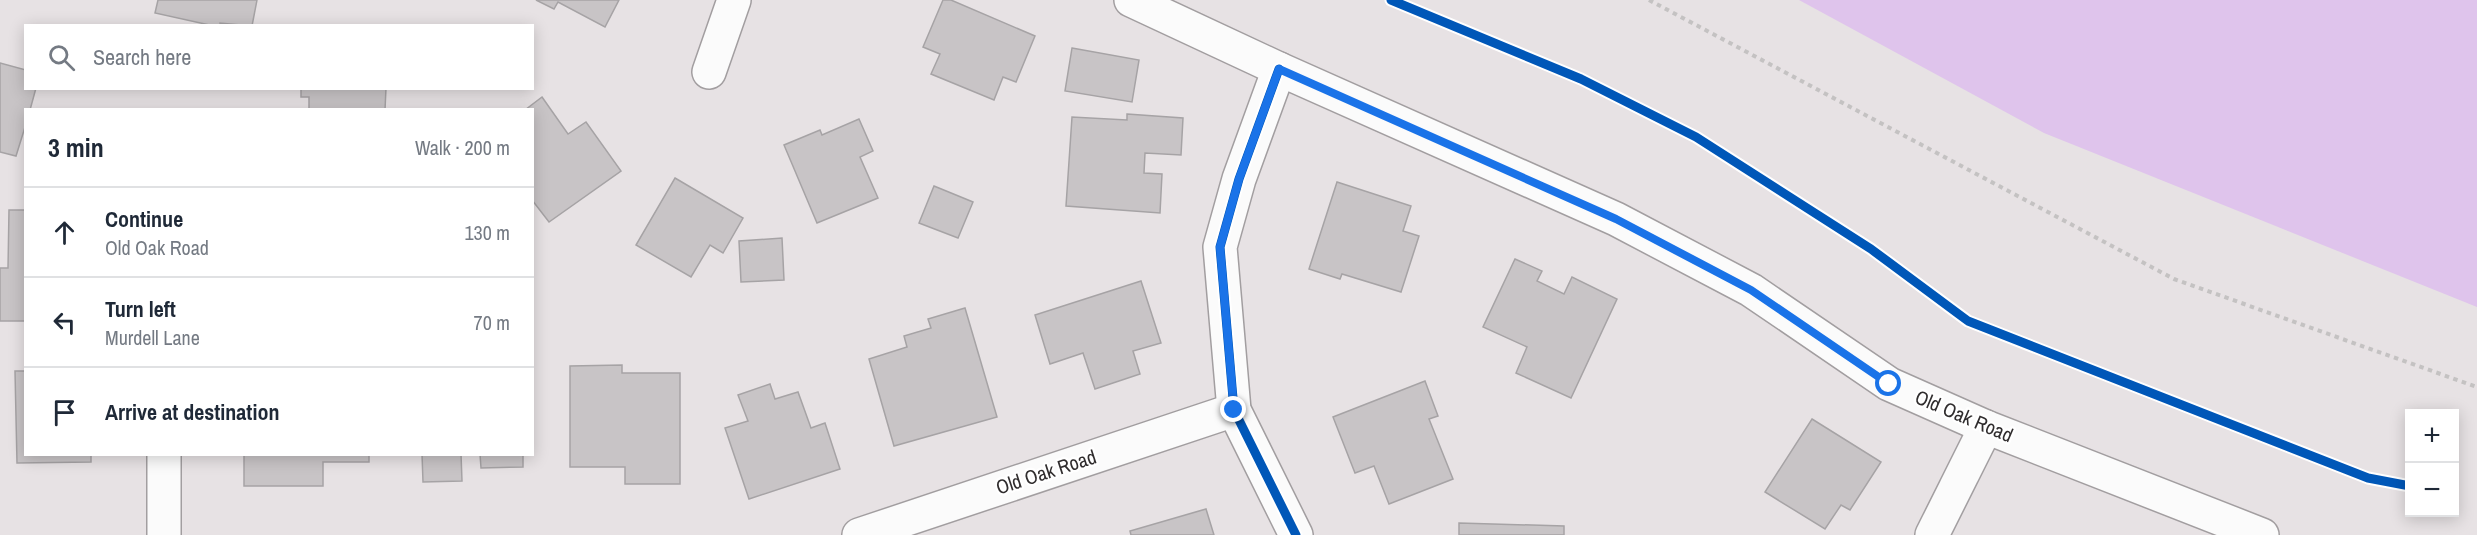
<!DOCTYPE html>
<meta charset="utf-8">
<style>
:root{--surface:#fff;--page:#f6f6f7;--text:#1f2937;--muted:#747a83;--line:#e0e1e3}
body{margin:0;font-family:"Archivo Narrow",sans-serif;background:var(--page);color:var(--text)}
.controls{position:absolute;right:18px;bottom:18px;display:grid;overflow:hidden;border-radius:0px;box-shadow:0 3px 15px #0003}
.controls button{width:54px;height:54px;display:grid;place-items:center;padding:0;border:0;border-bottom:2px solid var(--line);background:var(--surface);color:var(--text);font:30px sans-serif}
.stop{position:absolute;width:18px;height:18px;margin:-14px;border:4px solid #1a73e8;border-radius:50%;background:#fff}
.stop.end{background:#1a73e8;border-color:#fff;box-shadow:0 2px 6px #0008}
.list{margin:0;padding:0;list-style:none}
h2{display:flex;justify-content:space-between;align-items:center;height:78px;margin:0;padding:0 24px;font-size:26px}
h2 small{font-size:20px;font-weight:400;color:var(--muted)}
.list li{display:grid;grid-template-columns:39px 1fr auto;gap:18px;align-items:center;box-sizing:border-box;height:90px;padding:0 24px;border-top:2px solid var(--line)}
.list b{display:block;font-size:22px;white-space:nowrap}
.list p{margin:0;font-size:20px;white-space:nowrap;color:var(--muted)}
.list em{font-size:20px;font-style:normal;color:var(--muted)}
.icon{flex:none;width:33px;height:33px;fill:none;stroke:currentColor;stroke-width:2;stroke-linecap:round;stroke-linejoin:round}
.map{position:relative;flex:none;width:2477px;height:535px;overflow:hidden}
.search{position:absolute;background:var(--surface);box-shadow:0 3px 15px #0003;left:24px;top:24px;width:510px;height:66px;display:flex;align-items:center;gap:15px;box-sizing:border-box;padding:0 21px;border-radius:0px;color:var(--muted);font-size:22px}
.panel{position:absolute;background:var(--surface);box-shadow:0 3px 15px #0003;left:24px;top:108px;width:510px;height:348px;border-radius:0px}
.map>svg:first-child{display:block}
.water{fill:#dfc4ec}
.building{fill:#c8c4c6;stroke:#a6a3a5;stroke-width:1.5}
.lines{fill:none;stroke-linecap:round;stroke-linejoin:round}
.minor-casing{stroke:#a29ea0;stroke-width:36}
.path{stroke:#c4c2c2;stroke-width:4;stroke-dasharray:4.5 4.5;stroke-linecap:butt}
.minor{stroke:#fbfbfb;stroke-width:33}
.cycleway-casing{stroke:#fff;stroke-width:13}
.cycleway{stroke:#0057b8;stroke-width:9}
.route{stroke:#1a73e8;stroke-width:8}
.labels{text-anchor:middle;stroke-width:4.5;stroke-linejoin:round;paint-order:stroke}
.street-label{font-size:20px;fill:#302d2e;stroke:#fff}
</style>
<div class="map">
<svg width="2477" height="535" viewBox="0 0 2477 535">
<rect width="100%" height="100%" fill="#e7e2e4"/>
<path class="water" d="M 1799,0 L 2477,0 L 2477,307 L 2044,133 Z"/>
<g class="building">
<path d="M 158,0 L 257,0 L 252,26 L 220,23 L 220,26 L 214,26 L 155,13 Z"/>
<path d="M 536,0 L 619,0 L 605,27 L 558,2 L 554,9 Z"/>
<path d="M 943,0 L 951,0 L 1035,36 L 1016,82 L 1003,77 L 994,100 L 931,74 L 940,54 L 923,47 Z"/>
<path d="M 1072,48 L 1139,60 L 1132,102 L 1065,91 Z"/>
<path d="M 0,63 L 26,70 L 26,88 L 36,88 L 30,110 L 26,110 L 26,124 L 16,156 L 0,152 Z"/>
<path d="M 301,88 L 386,88 L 385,110 L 309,110 L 309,97 L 301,97 Z"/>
<path d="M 542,97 L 568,134 L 586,122 L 621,171 L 549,222 L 532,200 L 532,110 L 525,110 Z"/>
<path d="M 1127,114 L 1183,118 L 1181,155 L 1145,153 L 1144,173 L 1162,174 L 1160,213 L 1066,206 L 1072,117 L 1127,120 Z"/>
<path d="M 859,119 L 873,151 L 860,157 L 878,198 L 817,223 L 784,145 L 820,130 L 822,135 Z"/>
<path d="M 675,178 L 743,218 L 723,253 L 710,245 L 691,277 L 636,245 Z"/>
<path d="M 1337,182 L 1411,206 L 1403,231 L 1419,236 L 1401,292 L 1342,274 L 1340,279 L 1309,269 Z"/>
<path d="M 934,186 L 973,202 L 958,238 L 919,223 Z"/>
<path d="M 9,210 L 26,210 L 26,321 L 0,321 L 0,268 L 8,268 Z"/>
<path d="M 782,238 L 784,280 L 741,282 L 739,241 Z"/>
<path d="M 1515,259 L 1542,271 L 1537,281 L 1564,294 L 1572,277 L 1617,299 L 1571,398 L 1516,373 L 1527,347 L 1483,327 Z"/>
<path d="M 1141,281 L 1161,343 L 1133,351 L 1140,374 L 1095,389 L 1083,353 L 1050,364 L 1035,315 Z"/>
<path d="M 965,308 L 997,417 L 894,446 L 869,359 L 907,347 L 904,336 L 931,328 L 928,319 Z"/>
<path d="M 622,365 L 622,373 L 680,373 L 680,484 L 625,484 L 625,467 L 570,467 L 570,366 Z"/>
<path d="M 15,371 L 26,371 L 26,454 L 91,454 L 91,462 L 17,463 Z"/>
<path d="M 1425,381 L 1438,416 L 1429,419 L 1453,479 L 1389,504 L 1374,466 L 1355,473 L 1333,417 Z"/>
<path d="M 770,384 L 775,399 L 798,392 L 811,428 L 825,423 L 840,469 L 749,499 L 725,428 L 748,421 L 738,395 Z"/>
<path d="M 1812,419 L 1881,462 L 1850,510 L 1841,505 L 1825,529 L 1765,492 Z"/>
<path d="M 244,454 L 369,454 L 369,462 L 323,462 L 323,486 L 244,486 Z"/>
<path d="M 422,454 L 461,454 L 462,481 L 423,482 Z"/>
<path d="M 480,454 L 523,454 L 523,467 L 481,468 Z"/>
<path d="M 1206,509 L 1214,535 L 1131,535 L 1130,531 Z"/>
<path d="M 1459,523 L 1564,526 L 1564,535 L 1459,535 Z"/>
</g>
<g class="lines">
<g class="minor-casing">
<g id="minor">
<path d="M 1131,0 L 1279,69 L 1616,219 L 1751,290 L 1889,384 L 1986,427 L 2262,535"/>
<path d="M 1279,69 L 1239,179 L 1220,247 L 1234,410 L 1296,535"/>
<path d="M 709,72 L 734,0"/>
<path d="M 164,454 L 164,535"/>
<path d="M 859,535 L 1234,410"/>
<path d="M 1932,535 L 1986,427"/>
</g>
</g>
<path class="path" d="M 1649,0 L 2174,279 L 2477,387"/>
<use href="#minor" class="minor"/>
<g class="cycleway-casing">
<g id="cycleway">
<path d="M 1391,0 L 1581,79 L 1696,137 L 1871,249 L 1968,321 L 2368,478 L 2410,486"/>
<path d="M 1279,69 L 1239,179 L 1220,247 L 1234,410 L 1296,535"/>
</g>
</g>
<use href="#cycleway" class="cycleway"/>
</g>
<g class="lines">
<path class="route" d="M 1234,410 L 1220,247 L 1239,179 L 1279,69 L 1616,219 L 1751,290 L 1889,384"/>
</g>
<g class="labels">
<g class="street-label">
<text transform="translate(1964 416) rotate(23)" y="7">Old Oak Road</text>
<text transform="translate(1046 472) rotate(-18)" y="7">Old Oak Road</text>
</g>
</g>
</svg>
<div class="controls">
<button>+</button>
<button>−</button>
</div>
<div class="stop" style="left:1889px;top:384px"></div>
<div class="stop end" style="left:1234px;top:410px"></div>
<div class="search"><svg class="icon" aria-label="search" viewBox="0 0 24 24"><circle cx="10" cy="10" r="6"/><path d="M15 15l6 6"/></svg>Search here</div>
<section class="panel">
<h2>3 min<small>Walk · 200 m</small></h2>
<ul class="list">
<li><svg class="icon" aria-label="ahead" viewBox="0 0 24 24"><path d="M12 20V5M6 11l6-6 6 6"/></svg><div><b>Continue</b><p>Old Oak Road</p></div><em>130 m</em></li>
<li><svg class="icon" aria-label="left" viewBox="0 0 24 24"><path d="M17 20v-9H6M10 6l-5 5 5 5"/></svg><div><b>Turn left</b><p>Murdell Lane</p></div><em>70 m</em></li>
<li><svg class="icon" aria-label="arrive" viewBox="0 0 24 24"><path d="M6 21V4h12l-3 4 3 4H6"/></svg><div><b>Arrive at destination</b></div></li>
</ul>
</section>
</div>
